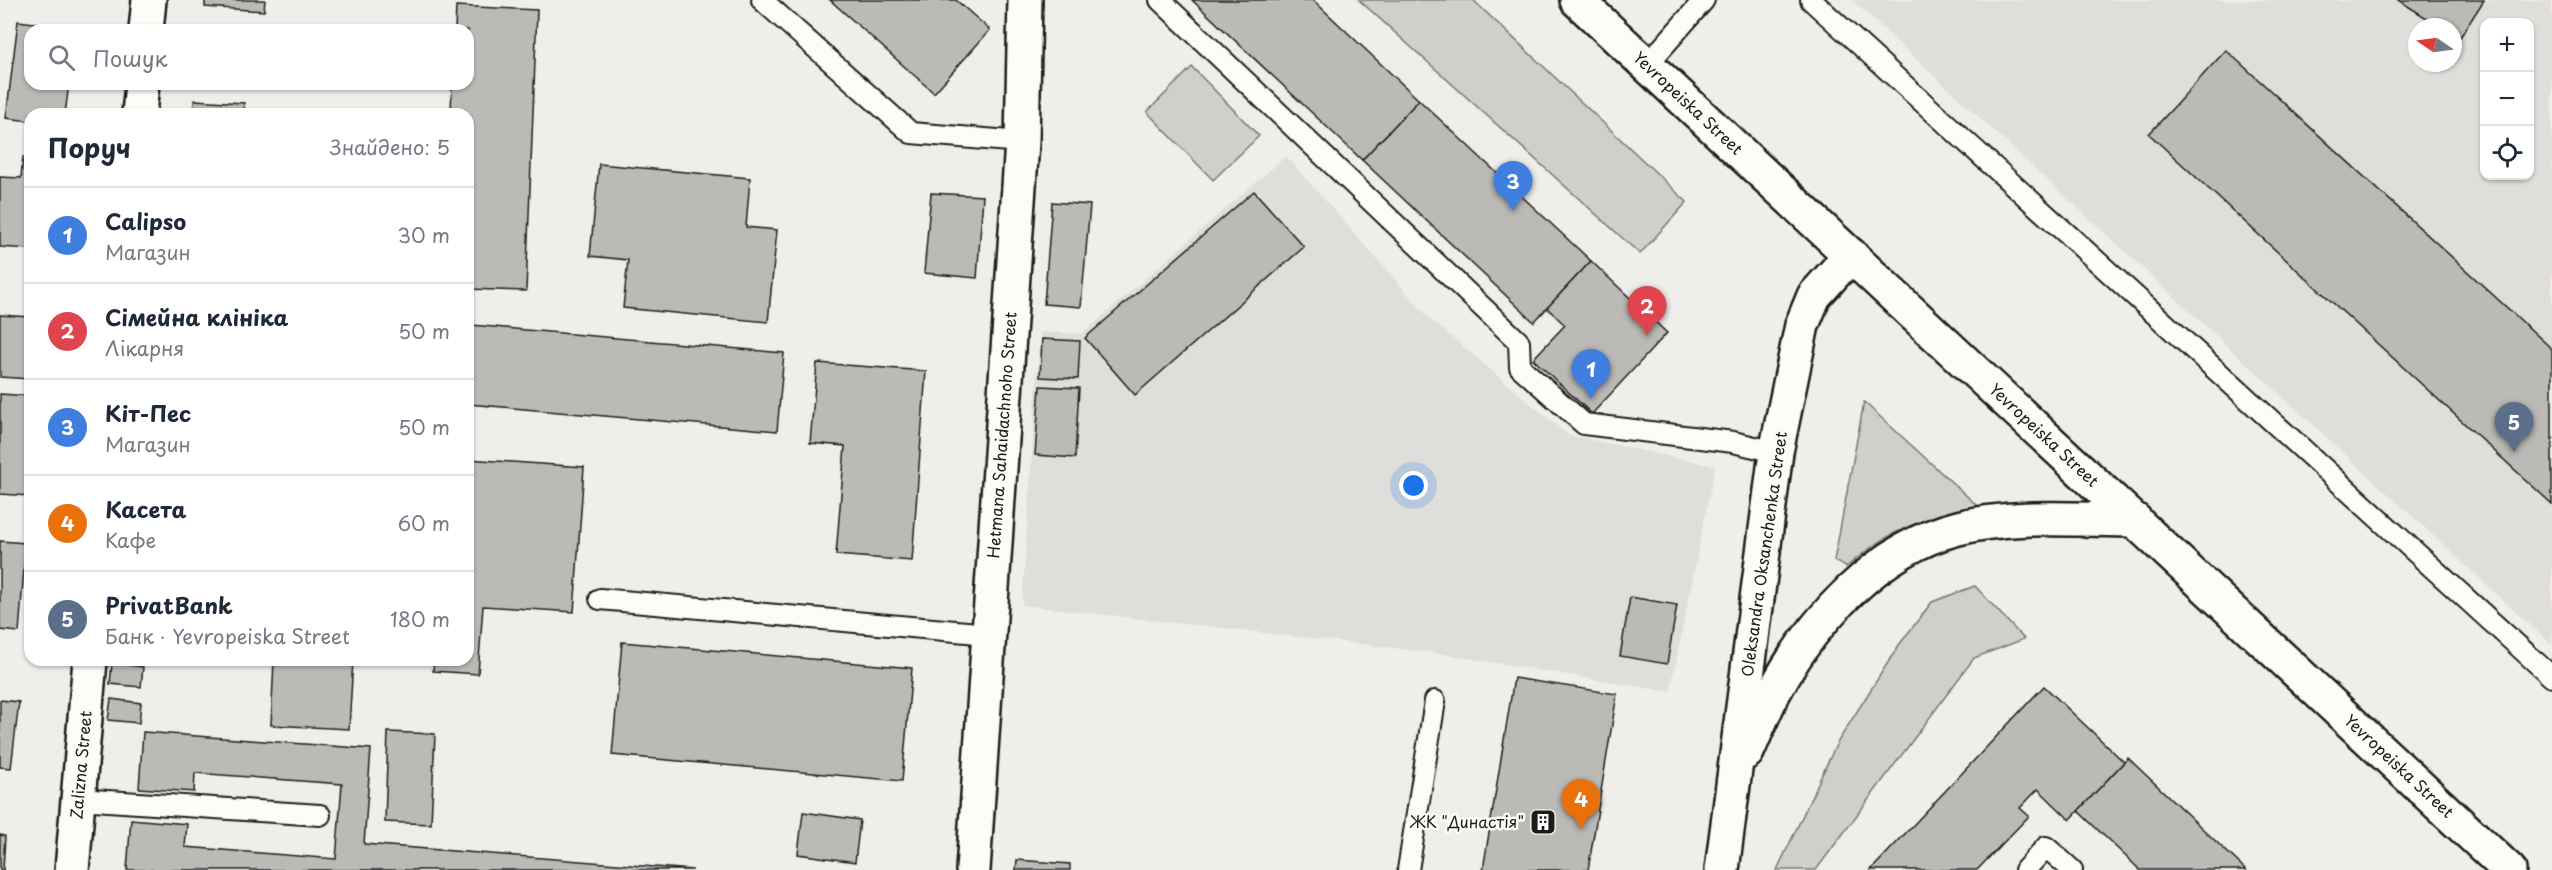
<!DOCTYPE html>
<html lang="uk">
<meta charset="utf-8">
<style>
:root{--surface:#fff;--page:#f2f2f3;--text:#1f2937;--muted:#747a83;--line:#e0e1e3;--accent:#1c1c1c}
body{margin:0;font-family:"Playpen Sans",sans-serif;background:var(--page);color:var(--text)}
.controls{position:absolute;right:18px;top:18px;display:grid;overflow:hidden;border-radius:12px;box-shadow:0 2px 4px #0004}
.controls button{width:54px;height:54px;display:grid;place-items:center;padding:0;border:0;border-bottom:2px solid var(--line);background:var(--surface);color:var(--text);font:30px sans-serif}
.compass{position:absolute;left:2408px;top:18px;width:54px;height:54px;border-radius:50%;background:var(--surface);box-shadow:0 2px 4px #0004;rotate:283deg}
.you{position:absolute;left:1414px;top:486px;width:21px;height:21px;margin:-15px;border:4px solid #fff;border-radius:50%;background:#1a73e8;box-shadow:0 0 0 9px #1a73e833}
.badge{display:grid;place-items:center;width:39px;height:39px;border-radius:50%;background:var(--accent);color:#fff;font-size:20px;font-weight:700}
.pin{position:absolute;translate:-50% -50px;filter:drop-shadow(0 2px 3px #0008)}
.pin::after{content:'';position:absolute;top:32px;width:21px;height:18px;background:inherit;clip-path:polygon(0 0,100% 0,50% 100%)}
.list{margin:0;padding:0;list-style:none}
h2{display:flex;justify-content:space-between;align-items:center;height:78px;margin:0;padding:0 24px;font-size:26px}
h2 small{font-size:20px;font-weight:400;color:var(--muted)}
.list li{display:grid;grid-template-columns:39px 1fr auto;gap:18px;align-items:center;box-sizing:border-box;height:96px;padding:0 24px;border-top:2px solid var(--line)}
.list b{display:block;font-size:22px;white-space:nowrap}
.list p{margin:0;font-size:20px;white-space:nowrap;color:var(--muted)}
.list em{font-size:20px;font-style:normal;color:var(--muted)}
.icon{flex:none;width:33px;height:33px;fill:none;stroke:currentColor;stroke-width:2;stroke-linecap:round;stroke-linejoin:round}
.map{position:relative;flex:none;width:2552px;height:870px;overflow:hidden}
.search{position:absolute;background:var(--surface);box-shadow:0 2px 4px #0004;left:24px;top:24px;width:450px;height:66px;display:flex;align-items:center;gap:15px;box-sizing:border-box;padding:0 21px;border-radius:18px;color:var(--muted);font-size:22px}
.panel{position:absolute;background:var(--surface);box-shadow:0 2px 4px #0004;left:24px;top:108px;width:450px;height:558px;border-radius:18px}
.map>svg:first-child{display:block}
.built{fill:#e0deda;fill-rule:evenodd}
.green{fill:#d0cfcc;stroke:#767674;stroke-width:1.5}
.building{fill:#bbbab6;stroke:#1c1c1c;stroke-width:1.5}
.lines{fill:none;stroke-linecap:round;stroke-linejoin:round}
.service-casing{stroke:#1c1c1c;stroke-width:24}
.minor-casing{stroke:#1c1c1c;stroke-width:38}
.secondary-casing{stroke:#1c1c1c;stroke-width:38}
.primary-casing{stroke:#1c1c1c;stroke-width:38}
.service{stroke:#fdfcf7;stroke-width:20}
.minor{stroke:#fdfcf7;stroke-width:33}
.secondary{stroke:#fdfcf7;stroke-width:33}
.primary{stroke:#fdfcf7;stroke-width:33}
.labels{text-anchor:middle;stroke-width:5;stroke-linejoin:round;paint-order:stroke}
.street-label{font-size:16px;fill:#1c1c1c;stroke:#fdfcf7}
.poi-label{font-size:16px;fill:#1c1c1c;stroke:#fdfcf7;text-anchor:end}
</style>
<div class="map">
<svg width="2552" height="870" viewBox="0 0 2552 870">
<rect width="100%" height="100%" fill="#f0eeea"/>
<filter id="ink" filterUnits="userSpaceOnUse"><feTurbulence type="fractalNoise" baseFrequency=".0167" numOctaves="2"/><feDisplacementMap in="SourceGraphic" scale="12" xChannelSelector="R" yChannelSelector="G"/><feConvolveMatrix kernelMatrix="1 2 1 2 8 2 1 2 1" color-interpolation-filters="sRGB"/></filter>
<g filter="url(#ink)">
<g class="built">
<path d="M 1852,0 L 2552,0 L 2552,645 ZM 2484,22 L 2530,22 L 2530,176 L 2484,176 ZM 2417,27 L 2453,27 L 2453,63 L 2417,63 Z"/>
<path d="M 1286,156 L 1429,318 L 1568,435 L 1715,466 L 1670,692 L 1437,653 L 1022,605 L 1040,332 L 1082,334 Z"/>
</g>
<g class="green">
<path d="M 1359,0 L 1473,0 L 1687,202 L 1640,254 Z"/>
<path d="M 1192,67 L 1259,136 L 1213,180 L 1147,112 Z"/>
<path d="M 1864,402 L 1981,509 C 1918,520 1896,525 1846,567 L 1834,561 Z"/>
<path d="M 1975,586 L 2024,639 L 1974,658 L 1816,870 L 1777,870 L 1837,743 L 1899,645 L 1932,602 Z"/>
</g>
<g class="building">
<path d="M 205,0 L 265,0 L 264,11 L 205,7 Z"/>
<path d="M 830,0 L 956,0 L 990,30 L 934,93 Z"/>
<path d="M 1192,0 L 1313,0 L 1419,100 L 1362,160 Z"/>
<path d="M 2398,0 L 2484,0 L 2459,39 L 2453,35 L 2453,27 L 2441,27 Z"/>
<path d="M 456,6 L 537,10 L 526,291 L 468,289 L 468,114 L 451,114 L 452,84 L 468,84 L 468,30 L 455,30 Z"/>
<path d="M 18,21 L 75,28 L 75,30 L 30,30 L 30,84 L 69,84 L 65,114 L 30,114 L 30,121 L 6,118 Z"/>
<path d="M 2226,50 L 2552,349 L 2552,504 L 2149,134 Z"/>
<path d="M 194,100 L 244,103 L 244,114 L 193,114 Z"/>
<path d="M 1419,100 L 1591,261 L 1534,322 L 1362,160 Z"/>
<path d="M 23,157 L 30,158 L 30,249 L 0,247 L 0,177 L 21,178 Z"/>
<path d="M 599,164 L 750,178 L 746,227 L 777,230 L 768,322 L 623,308 L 628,260 L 590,256 Z"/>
<path d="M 1254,191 L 1304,247 L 1135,395 L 1085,338 Z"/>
<path d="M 931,193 L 983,196 L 977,278 L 924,273 Z"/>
<path d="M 1052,202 L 1090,205 L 1081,307 L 1044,304 Z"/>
<path d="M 1591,261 L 1667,333 L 1592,414 L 1533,359 L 1565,325 L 1547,308 Z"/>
<path d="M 0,315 L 30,317 L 30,379 L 0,377 Z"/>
<path d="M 471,325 L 784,353 L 777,431 L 468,404 Z"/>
<path d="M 1042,339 L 1080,341 L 1078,379 L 1040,377 Z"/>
<path d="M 817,363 L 926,371 L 912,561 L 836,555 L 845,446 L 810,443 Z"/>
<path d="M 1040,386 L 1079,388 L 1075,458 L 1035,455 Z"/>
<path d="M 0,394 L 30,396 L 30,496 L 0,494 Z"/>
<path d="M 468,459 L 584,467 L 574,612 L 483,606 L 478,674 L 433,671 L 434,660 L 468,660 Z"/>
<path d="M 0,541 L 26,543 L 19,632 L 0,630 Z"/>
<path d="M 1630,597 L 1677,605 L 1667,664 L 1620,656 Z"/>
<path d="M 622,642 L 912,668 L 902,781 L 612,755 Z"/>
<path d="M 274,660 L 353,660 L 349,729 L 271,725 Z"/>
<path d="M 112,663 L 143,667 L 141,687 L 110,684 Z"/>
<path d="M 1514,678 L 1617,694 L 1588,870 L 1483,870 Z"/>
<path d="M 2044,686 L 2124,762 L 2070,820 L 2038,789 L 2020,808 L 2029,816 L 1977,870 L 1871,870 Z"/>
<path d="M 111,699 L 141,703 L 139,723 L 108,720 Z"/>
<path d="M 0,700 L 19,702 L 11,768 L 0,767 Z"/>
<path d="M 143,732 L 371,749 L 364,844 L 693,870 L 127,870 L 131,819 L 187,824 L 185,847 L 336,859 L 342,784 L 195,773 L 194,792 L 139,788 Z"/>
<path d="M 388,732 L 435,734 L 431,824 L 385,822 Z"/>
<path d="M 2128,758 L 2246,870 L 2140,870 L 2078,811 Z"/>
<path d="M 803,812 L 860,820 L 855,862 L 798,854 Z"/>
<path d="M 0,835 L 5,836 L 3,870 L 0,870 Z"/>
<path d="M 1017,860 L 1070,864 L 1070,870 L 1016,870 Z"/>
</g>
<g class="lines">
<g class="service-casing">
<g id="service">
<path d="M 762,0 L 911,133 L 1022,142"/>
<path d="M 1160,0 L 1519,342 L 1520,367 L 1584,424 L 1733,442 L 1776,452"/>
<path d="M 1811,0 L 2552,677"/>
<path d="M 1647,65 L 1704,0"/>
<path d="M 600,599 L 989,634"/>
<path d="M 78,799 L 320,815"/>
<path d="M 1408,870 L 1435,701"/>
<path d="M 2025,870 L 2046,847 L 2072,870"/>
</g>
</g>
<g class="minor-casing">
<g id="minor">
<path d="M 146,30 L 149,0"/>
<path d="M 139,114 L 142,84"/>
<path d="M 72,870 L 90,660"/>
<path d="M 973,870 L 1022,142 L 1025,0"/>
</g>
</g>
<g class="secondary-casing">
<g id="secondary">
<path d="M 1747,752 C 1756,732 1764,710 1775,690 C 1813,620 1878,548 1958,528 C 2014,514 2077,520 2135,520"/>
<path d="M 1722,870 L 1776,452 L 1802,325 L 1814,296 L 1851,255"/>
</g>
</g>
<g class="primary-casing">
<path id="primary" d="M 1577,0 L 2509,870"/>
</g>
<use href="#service" class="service"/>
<use href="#minor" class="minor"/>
<use href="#secondary" class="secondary"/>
<use href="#primary" class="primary"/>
</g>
</g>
<defs>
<g id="building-square" transform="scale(1.35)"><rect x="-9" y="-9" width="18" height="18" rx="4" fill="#1c1c1c" stroke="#fdfcf7"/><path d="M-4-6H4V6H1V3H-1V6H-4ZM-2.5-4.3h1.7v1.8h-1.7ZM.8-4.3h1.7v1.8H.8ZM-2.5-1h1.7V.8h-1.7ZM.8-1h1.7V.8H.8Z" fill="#fff"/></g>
</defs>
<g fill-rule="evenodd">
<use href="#building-square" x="1543" y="822"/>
</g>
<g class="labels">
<g class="street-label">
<text transform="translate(1688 103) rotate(43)" y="6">Yevropeiska Street</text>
<text transform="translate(1002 435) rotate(-86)" y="6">Hetmana Sahaidachnoho Street</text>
<text transform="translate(2044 435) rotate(43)" y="6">Yevropeiska Street</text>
<text transform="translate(1764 554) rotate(-82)" y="6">Oleksandra Oksanchenka Street</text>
<text transform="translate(81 765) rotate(-85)" y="6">Zalizna Street</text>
<text transform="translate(2399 766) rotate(43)" y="6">Yevropeiska Street</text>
</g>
<g class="poi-label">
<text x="1524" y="828">ЖК "Династія"</text>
</g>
</g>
</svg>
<div class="controls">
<button>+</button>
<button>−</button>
<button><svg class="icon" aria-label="locate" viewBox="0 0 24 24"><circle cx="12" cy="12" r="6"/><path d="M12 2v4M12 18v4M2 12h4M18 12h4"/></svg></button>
</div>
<svg class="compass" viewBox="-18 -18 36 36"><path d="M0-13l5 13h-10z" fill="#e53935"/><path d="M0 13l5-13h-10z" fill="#747a83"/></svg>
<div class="you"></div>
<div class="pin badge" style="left:1591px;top:399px;background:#3f7fe0">1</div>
<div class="pin badge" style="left:1647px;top:336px;background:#e0444e">2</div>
<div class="pin badge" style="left:1513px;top:211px;background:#3f7fe0">3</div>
<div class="pin badge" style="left:1581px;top:829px;background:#e8710a">4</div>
<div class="pin badge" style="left:2514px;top:452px;background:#5c6f8a">5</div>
<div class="search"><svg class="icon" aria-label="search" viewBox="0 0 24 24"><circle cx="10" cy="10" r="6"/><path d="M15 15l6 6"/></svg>Пошук</div>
<section class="panel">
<h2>Поруч<small>Знайдено: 5</small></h2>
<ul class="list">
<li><span class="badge" style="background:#3f7fe0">1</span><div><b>Calipso</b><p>Магазин</p></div><em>30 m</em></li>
<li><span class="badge" style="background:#e0444e">2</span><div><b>Сімейна клініка</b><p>Лікарня</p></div><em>50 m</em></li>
<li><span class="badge" style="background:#3f7fe0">3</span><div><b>Кіт-Пес</b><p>Магазин</p></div><em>50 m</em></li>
<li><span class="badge" style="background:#e8710a">4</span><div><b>Касета</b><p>Кафе</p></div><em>60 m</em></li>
<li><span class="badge" style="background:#5c6f8a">5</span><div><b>PrivatBank</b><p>Банк · Yevropeiska Street</p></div><em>180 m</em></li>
</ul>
</section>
</div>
